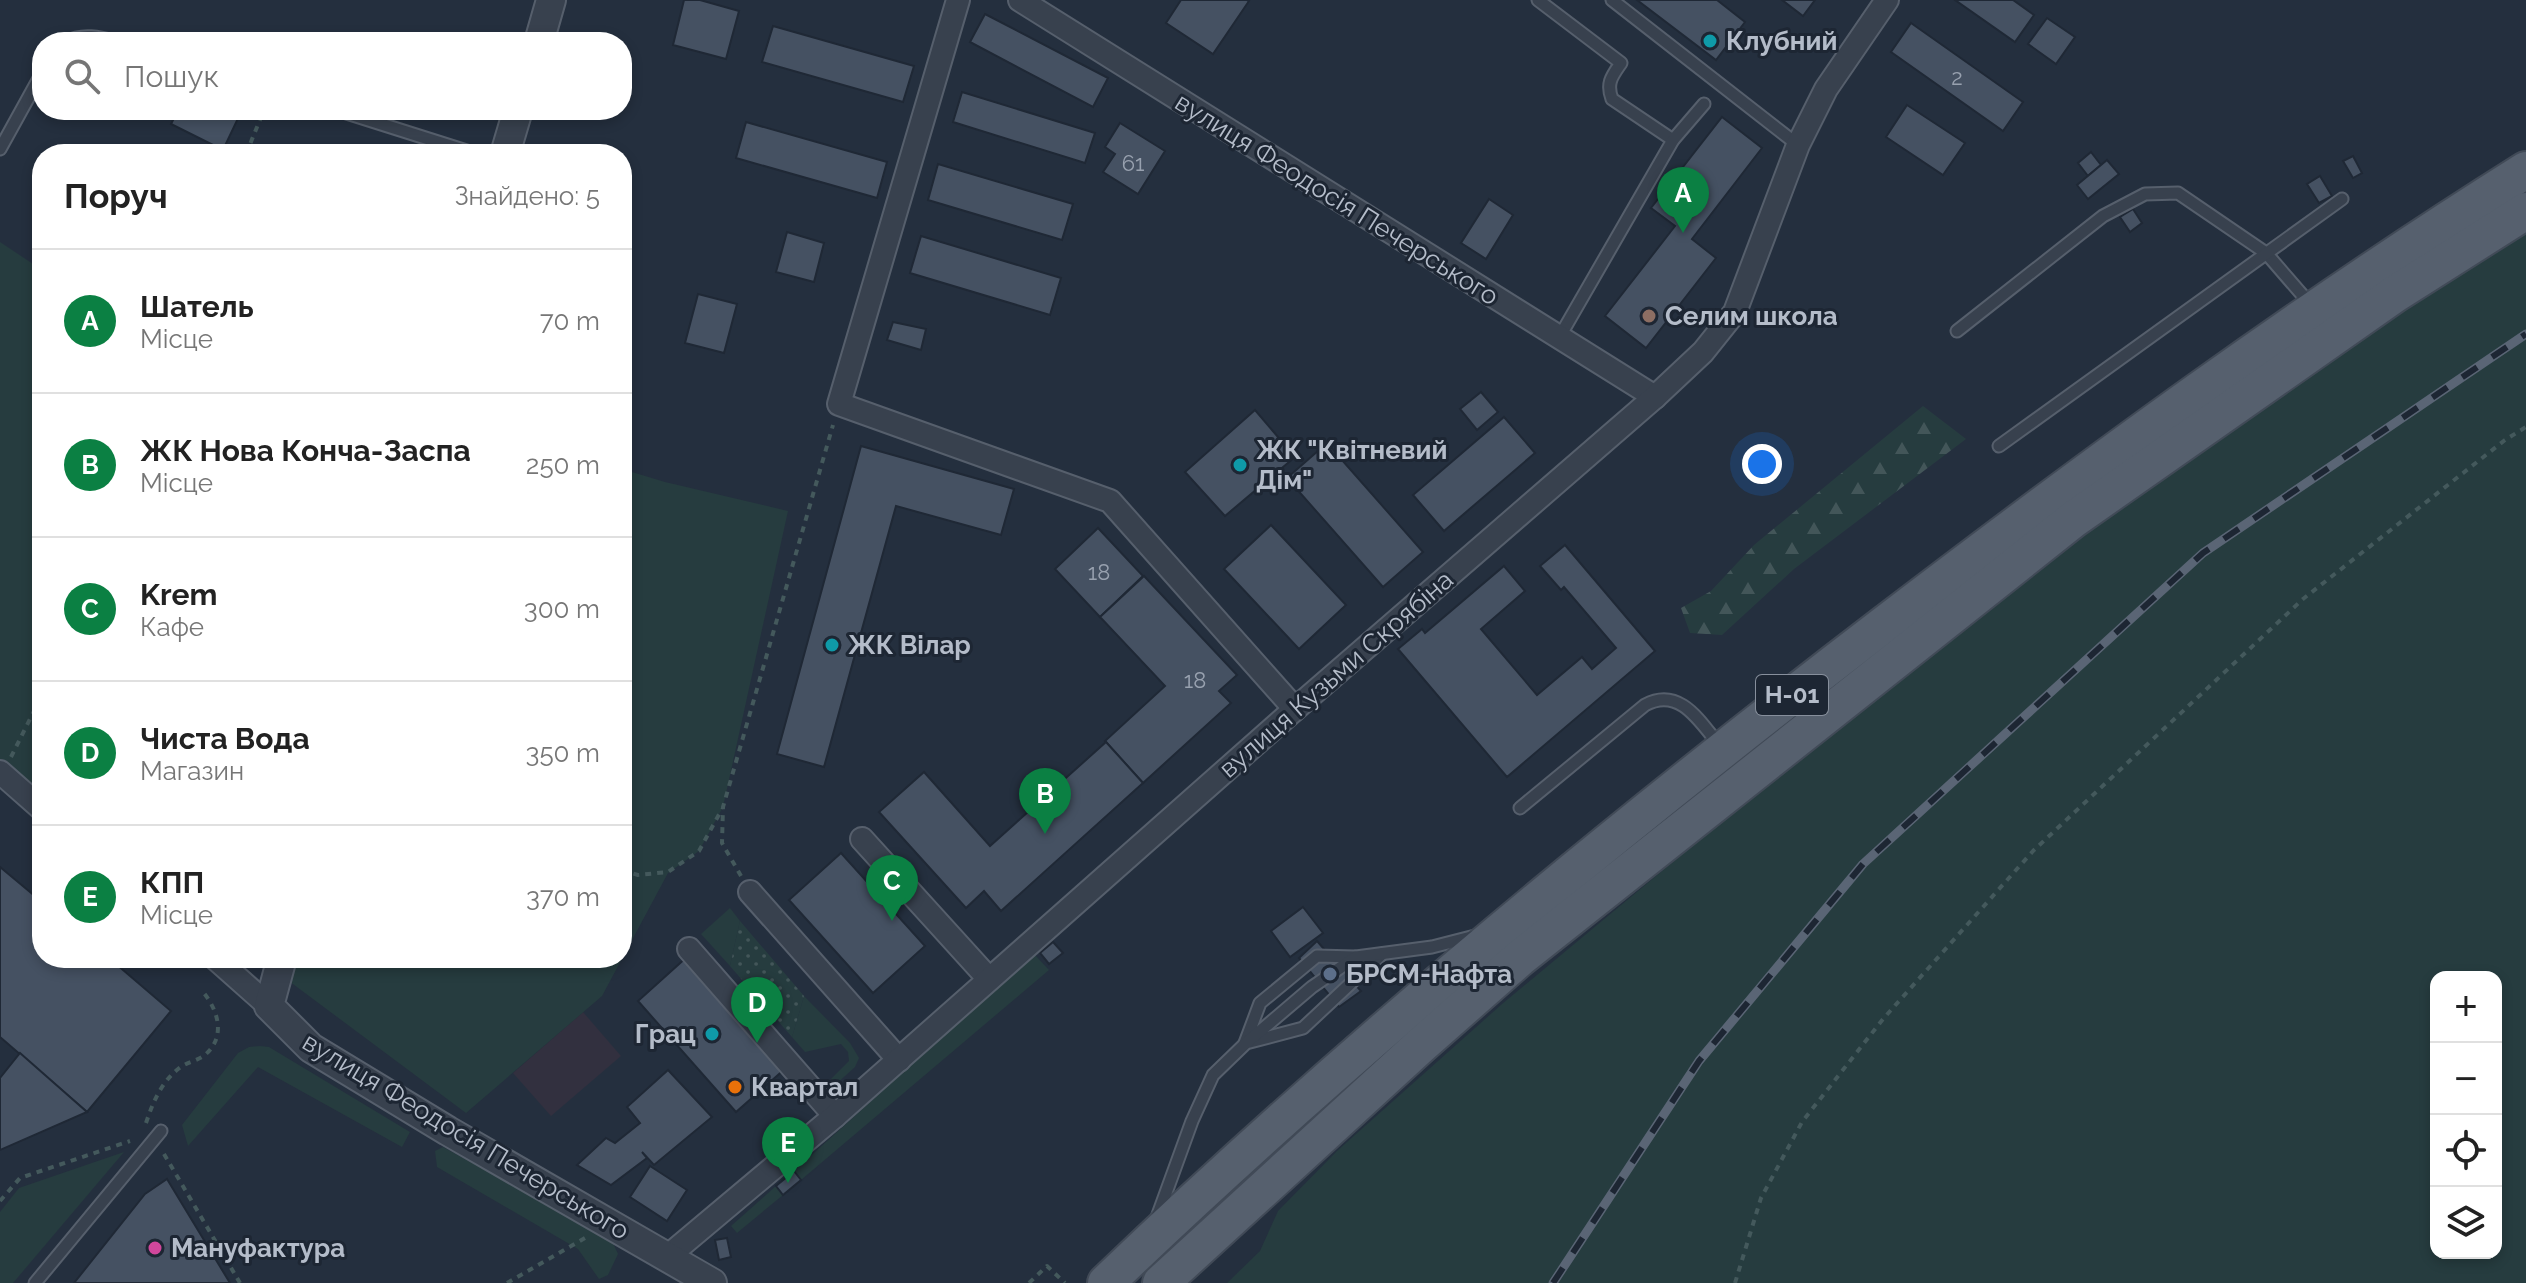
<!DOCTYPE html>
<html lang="uk">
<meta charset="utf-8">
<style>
:root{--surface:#fff;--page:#f6f6f6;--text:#222;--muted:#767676;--line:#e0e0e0;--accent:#0b8043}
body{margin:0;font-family:Raleway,sans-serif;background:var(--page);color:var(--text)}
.controls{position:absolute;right:24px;bottom:24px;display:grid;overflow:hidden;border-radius:16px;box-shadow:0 4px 12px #0003}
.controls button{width:72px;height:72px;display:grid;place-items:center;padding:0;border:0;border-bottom:2px solid var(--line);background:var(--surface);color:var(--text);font:40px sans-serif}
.you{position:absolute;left:1762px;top:464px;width:28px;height:28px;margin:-20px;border:6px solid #fff;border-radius:50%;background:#1a73e8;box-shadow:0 0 0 12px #1a73e833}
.badge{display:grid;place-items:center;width:52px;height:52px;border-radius:50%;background:var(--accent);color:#fff;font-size:26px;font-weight:700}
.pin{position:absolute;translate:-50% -66px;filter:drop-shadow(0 2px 4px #0008)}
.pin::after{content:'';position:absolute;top:42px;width:28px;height:24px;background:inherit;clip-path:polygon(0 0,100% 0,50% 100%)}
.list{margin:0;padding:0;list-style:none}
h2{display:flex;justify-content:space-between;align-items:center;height:104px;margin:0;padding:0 32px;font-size:34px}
h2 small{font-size:26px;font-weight:400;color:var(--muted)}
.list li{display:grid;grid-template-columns:52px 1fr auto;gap:24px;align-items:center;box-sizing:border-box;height:144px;padding:0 32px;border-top:2px solid var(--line)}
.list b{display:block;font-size:30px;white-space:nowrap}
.list p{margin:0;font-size:26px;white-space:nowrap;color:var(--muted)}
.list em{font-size:26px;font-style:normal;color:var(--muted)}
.icon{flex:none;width:44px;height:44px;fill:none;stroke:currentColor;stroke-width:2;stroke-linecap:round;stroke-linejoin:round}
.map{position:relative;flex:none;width:2526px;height:1283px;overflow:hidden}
.search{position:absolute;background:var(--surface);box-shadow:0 4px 12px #0003;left:32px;top:32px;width:600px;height:88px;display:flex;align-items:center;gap:20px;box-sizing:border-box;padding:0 28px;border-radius:32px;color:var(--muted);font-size:30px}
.panel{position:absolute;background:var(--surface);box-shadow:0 4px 12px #0003;left:32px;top:144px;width:600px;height:824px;border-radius:32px}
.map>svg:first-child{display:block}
.medical{fill:#32303f}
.green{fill:#263c3f;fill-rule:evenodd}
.forest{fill:url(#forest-firs)}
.park{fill:url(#park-dots)}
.building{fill:#455162;stroke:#1f2835;stroke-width:2}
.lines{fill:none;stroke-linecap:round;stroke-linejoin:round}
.service-casing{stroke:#565f6c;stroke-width:15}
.minor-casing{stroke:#565f6c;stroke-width:26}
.tertiary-casing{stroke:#565f6c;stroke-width:32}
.primary-casing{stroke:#414a57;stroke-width:40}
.path{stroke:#44595c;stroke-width:4;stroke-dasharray:6 6;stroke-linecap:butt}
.service{stroke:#38414e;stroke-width:11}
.minor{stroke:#38414e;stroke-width:22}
.tertiary{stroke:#38414e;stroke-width:28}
.primary{stroke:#56606e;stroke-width:36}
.rail-casing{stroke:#5a6575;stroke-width:9}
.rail{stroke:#1d2633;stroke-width:6;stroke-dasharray:18;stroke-linecap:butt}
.culture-dot{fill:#0f9aa8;stroke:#1d2633;stroke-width:3}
.education-dot{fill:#8d6e63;stroke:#1d2633;stroke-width:3}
.service-dot{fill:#5c6f8a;stroke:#1d2633;stroke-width:3}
.food-dot{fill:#e8710a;stroke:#1d2633;stroke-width:3}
.hotel-dot{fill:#d1479c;stroke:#1d2633;stroke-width:3}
.labels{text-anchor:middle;stroke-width:6;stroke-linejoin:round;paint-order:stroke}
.number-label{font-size:22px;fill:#98a1af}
.shield{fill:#1d2633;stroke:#878f9c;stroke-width:2}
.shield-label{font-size:24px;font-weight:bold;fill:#b4bcc9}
.poi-label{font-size:26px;font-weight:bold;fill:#b4bcc9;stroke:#1d2633;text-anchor:start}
.street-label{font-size:26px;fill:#b4bcc9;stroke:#1d2633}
</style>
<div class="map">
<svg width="2526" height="1283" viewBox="0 0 2526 1283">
<defs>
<pattern id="forest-firs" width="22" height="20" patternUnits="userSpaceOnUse" patternTransform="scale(2)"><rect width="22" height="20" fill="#263c3f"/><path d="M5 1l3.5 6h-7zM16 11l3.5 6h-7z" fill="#435659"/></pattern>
<pattern id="park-dots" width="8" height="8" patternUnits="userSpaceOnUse" patternTransform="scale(2)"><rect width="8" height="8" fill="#263c3f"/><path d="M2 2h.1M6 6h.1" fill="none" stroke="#435659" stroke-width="1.8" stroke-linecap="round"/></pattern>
</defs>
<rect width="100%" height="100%" fill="#242f3e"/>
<path class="medical" d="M 583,1012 L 621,1056 L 551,1116 L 513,1073 Z"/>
<g class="green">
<path d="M 2526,233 L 2526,1283 L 1227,1283 L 1260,1251 L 1278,1211 L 1337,1151 L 1502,1004 L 1745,802 L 2092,530 L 2409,307 ZM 2436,977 L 2496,977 L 2496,1253 L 2436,1253 Z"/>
<path d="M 0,242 L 42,270 L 42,807 L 0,772 Z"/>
<path d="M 622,469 L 665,482 L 788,511 L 723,807 L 699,851 L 668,873 L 602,996 L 466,1113 L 258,958 L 622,958 Z"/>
<path d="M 730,908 L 740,921 L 730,966 L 701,934 Z"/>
<path d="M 1034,954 L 1049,970 L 801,1180 L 794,1171 Z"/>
<path d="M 804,996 L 850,1043 L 859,1058 L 855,1067 L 835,1085 L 831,1079 L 849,1061 L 848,1052 L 841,1044 L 805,1052 L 792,1037 Z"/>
<path d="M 260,1046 L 269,1047 L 410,1132 L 402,1147 L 258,1067 L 188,1146 L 182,1125 L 238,1053 L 249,1047 Z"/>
<path d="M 443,1147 L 611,1239 L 618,1254 L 608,1275 L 599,1279 L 578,1249 L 437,1167 L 435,1151 Z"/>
<path d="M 124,1152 L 13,1283 L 0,1283 L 0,1212 L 19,1188 Z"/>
<path d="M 776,1186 L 783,1195 L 737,1233 L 731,1226 Z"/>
</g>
<path class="forest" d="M 1923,406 L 1966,439 L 1794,569 L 1722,635 L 1690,633 L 1681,608 L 1711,591 L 1754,545 Z"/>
<path class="park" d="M 740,921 L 804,996 L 792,1037 L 730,966 Z"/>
<g class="building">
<path d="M 684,0 L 700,0 L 739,11 L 726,59 L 673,45 Z"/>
<path d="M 1181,0 L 1247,0 L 1249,1 L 1213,54 L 1166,23 Z"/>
<path d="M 1637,0 L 1717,0 L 1745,22 L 1716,60 Z"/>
<path d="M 1782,0 L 1815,0 L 1803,16 Z"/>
<path d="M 1955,0 L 2013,0 L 2034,15 L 2015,42 Z"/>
<path d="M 985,14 L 1108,78 L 1093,107 L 970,42 Z"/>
<path d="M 2047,18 L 2075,37 L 2056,64 L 2028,44 Z"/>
<path d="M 1911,23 L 2023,102 L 2003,131 L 1891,52 Z"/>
<path d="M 773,26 L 914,66 L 903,102 L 762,62 Z"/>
<path d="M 962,92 L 1095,133 L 1085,163 L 953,122 Z"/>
<path d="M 1907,105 L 1965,143 L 1943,175 L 1886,137 Z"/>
<path d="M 178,110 L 242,110 L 223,150 L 171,124 Z"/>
<path d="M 1722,117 L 1762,148 L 1692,239 L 1716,258 L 1646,348 L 1605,316 L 1675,226 L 1651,208 Z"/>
<path d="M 746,122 L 887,162 L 877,198 L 736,158 Z"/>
<path d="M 1120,123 L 1165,151 L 1138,194 L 1103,172 L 1115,154 L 1105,147 Z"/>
<path d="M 2091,152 L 2101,165 L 2088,176 L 2078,163 Z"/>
<path d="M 2353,156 L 2362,173 L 2353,178 L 2343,161 Z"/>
<path d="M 2107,160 L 2119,174 L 2088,199 L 2077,185 Z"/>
<path d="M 938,164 L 1073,204 L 1062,240 L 928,200 Z"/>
<path d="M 2320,176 L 2332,196 L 2319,203 L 2307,184 Z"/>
<path d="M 1489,199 L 1513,215 L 1486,259 L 1461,243 Z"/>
<path d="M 2133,209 L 2142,223 L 2130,232 L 2120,217 Z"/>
<path d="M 787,232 L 824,243 L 814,282 L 776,272 Z"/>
<path d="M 921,236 L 1061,278 L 1050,315 L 910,273 Z"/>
<path d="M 698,294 L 737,304 L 724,353 L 685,343 Z"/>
<path d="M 893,322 L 926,329 L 921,350 L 887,340 Z"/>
<path d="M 1481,392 L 1498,412 L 1477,430 L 1460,409 Z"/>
<path d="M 1255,410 L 1295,457 L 1225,516 L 1185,472 Z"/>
<path d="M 1504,417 L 1535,453 L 1444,531 L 1413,495 Z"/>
<path d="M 1327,443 L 1423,552 L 1383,587 L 1287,478 Z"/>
<path d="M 861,446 L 1014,489 L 1001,535 L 896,506 L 824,767 L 777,754 Z"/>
<path d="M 1271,525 L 1346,605 L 1299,649 L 1224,569 Z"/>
<path d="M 1098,528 L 1143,576 L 1100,617 L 1055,569 Z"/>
<path d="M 1565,545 L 1655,651 L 1507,777 L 1398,649 L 1422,629 L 1425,633 L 1504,566 L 1525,591 L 1481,629 L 1537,695 L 1582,657 L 1592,669 L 1616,648 L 1564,587 L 1561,590 L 1540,566 Z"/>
<path d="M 1144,576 L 1237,675 L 1219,691 L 1231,703 L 1143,783 L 1105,741 L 1165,686 L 1100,617 Z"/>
<path d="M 1106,742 L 1143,783 L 1001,911 L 984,891 L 966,908 L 879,812 L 924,772 L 990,846 Z"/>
<path d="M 841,853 L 925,946 L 873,993 L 789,900 Z"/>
<path d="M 0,867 L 42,902 L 42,958 L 109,958 L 171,1011 L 87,1112 L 0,1037 Z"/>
<path d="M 1303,907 L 1323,933 L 1290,957 L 1271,931 Z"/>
<path d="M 1317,941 L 1361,991 L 1339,1007 L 1299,958 Z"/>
<path d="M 1053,942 L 1063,953 L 1049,964 L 1040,953 Z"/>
<path d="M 688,956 L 787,1067 L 736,1112 L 638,1001 Z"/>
<path d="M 20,1053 L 87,1112 L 0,1150 L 0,1078 Z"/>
<path d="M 668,1070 L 712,1117 L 654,1165 L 642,1152 L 647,1158 L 611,1185 L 577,1165 L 606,1138 L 615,1143 L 640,1123 L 627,1107 Z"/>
<path d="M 650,1166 L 687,1190 L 667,1221 L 630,1197 Z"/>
<path d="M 794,1171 L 801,1180 L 783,1195 L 776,1186 Z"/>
<path d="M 167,1179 L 230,1283 L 74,1283 L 145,1194 Z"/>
<path d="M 727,1238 L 731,1257 L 719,1260 L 715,1240 Z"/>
</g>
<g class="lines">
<g class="service-casing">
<g id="service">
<path d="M 1538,0 L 1621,63 C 1612,76 1606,83 1612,99 L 1673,140"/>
<path d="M 1612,0 L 1798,145"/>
<path d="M 66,42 C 82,33 100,37 117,42"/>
<path d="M 337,110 L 476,154"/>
<path d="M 0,149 L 42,73"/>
<path d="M 1957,331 L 2103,216 L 2145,194 L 2178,193 L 2266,253 L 2311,305"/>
<path d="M 1560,336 L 1673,140 L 1704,104"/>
<path d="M 1999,446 L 2342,199"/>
<path d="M 1520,808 L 1645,705 C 1680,686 1700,722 1720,746"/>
<path d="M 1250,1042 L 1303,1028 L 1382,954"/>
<path d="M 1245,1043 L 1260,1003 L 1317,956 L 1355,957"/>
<path d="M 1156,1220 L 1192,1121 L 1213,1075 L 1245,1044 L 1312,987 L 1356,957 L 1432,947 L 1475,936"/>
<path d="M 35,1283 L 161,1131"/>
</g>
</g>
<g class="minor-casing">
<g id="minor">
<path d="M 958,0 L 839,404 L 1110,501 L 1295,709"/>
<path d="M 1020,0 L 1655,397"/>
<path d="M 0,772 L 42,809"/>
<path d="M 862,839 L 989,979"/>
<path d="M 750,892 L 899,1060"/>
<path d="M 689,949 L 835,1116"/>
<path d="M 215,958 L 269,1006"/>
<path d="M 667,1257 L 835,1116 L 1295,709 L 1655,397 L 1703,352 L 1735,312 L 1798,145 L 1826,89 L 1887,0"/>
</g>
</g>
<g class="tertiary-casing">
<g id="tertiary">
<path d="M 539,42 L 551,0"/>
<path d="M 505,154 L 518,110"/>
<path d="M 282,958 L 269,1006 L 311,1048 L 448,1131 L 712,1283"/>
</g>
</g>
<g class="primary-casing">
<g id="primary">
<path d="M 1106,1283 C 1351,1048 1613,832 1882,626 C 2091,466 2303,310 2526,170"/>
<path d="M 1161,1283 L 1420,1046 L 1520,958 L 2074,519 L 2395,294 L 2526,211"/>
</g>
</g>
<g class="path">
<path d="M 246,154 L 264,110"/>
<path d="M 11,757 L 42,695"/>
<path d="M 622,870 L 638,875 L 668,872 L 699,851 L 722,809"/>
<path d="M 741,876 L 722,843 L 723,807 L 833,425"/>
<path d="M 146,1123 C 153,1102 161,1083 178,1069 C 186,1062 198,1061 206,1054 C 226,1036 218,1010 203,992"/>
<path d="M 164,1154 L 240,1283"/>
<path d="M 0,1201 L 20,1178 L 130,1141"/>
<path d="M 507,1283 L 585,1238"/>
<path d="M 1029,1283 L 1047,1266 L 1065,1283"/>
<path d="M 1735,1283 L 1761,1198 L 1802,1122 L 1883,1019 L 2033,851 L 2303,599 L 2505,440 L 2526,427"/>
</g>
<use href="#service" class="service"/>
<use href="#minor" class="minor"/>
<use href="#tertiary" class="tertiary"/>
<use href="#primary" class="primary"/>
<g class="rail-casing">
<path id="rail" d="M 1553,1283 L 1699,1061 L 1863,864 L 2203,553 L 2526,334"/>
</g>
<use href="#rail" class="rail"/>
</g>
<g class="culture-dot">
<circle cx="1710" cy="41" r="8"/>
<circle cx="1240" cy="465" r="8"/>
<circle cx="832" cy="645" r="8"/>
<circle cx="712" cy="1034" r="8"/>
</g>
<circle class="education-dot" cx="1649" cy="316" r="8"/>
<circle class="service-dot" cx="1330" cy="974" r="8"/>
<circle class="food-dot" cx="735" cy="1087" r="8"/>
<circle class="hotel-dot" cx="155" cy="1248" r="8"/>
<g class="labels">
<g class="number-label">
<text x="1957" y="85">2</text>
<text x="1133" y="171">61</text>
<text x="1099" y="580">18</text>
<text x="1195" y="688">18</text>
</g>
<rect class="shield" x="1756" y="675" width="72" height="40" rx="6"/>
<g class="shield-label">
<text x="1792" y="703">Н-01</text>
</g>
<g class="poi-label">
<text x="1726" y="50">Клубний</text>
<text x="1665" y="325">Селим школа</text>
<text x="1256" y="459">ЖК "Квітневий<tspan x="1256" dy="30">Дім"</tspan></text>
<text x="848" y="654">ЖК Вілар</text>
<text x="1346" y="983">БРСМ-Нафта</text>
<text x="696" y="1043" text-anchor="end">Грац</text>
<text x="751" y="1096">Квартал</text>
<text x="171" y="1257">Мануфактура</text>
</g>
<g class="street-label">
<text transform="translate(1337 199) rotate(32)" y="9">вулиця Феодосія Печерського</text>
<text transform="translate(1336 674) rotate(-41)" y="9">вулиця Кузьми Скрябіна</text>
<text transform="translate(466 1136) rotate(31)" y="9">вулиця Феодосія Печерського</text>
</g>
</g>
</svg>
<div class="controls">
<button>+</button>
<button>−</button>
<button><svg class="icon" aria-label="locate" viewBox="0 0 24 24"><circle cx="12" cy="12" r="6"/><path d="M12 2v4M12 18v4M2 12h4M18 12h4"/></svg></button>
<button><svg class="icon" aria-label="layers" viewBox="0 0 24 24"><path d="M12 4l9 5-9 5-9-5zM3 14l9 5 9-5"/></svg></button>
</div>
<div class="you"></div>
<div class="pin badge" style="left:1683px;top:233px">A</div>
<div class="pin badge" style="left:1045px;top:834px">B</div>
<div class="pin badge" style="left:892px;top:921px">C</div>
<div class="pin badge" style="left:757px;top:1043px">D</div>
<div class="pin badge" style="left:788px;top:1183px">E</div>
<div class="search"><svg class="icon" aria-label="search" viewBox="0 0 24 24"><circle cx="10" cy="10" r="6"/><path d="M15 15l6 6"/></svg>Пошук</div>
<section class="panel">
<h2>Поруч<small>Знайдено: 5</small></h2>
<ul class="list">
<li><span class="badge">A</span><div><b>Шатель</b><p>Місце</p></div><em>70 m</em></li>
<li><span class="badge">B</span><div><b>ЖК Нова Конча-Заспа</b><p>Місце</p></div><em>250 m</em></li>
<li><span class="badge">C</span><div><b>Krem</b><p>Кафе</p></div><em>300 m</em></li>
<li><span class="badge">D</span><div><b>Чиста Вода</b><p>Магазин</p></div><em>350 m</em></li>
<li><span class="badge">E</span><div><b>КПП</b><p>Місце</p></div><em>370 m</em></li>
</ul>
</section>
</div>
